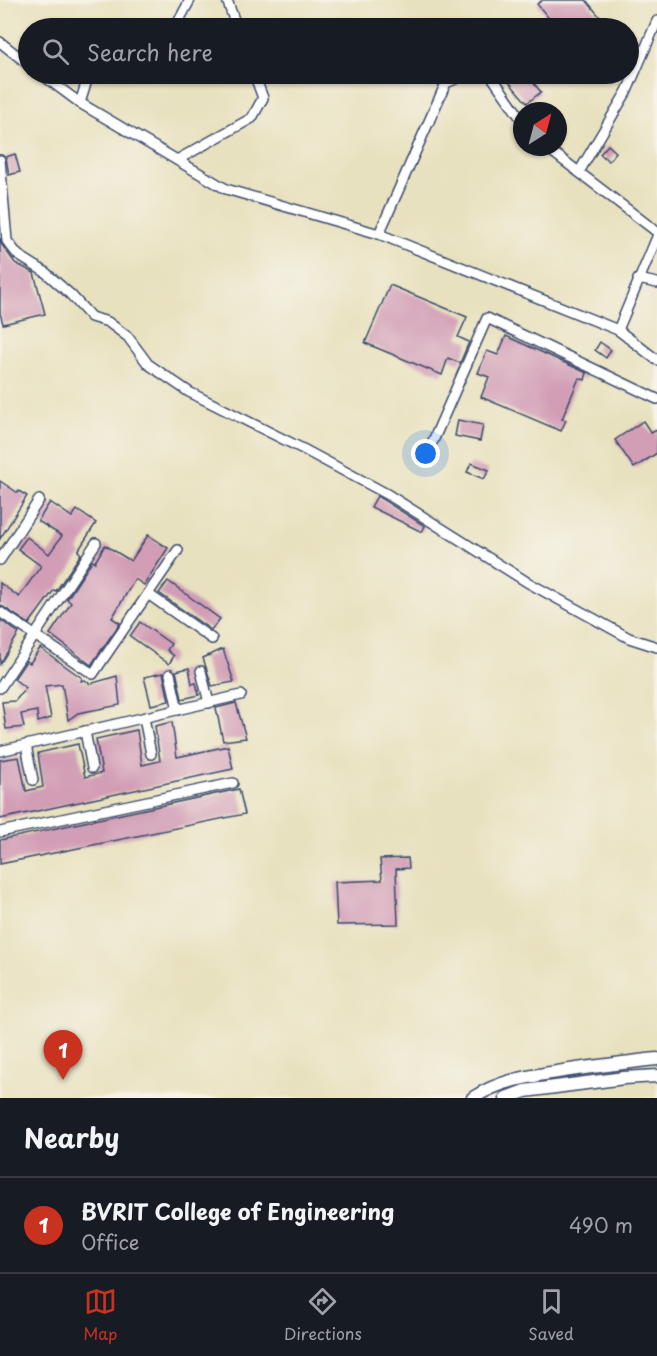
<!DOCTYPE html>
<style>
:root{--surface:#171b24;--page:#20242c;--text:#f1f3f6;--muted:#9ea1a6;--line:#363941;--accent:#c8321e}
body{margin:0;font-family:"Playpen Sans",sans-serif;background:var(--page);color:var(--text)}
.compass{position:absolute;left:513px;top:102px;width:54px;height:54px;border-radius:50%;background:var(--surface);box-shadow:0 2px 4px #0004;rotate:36deg}
.you{position:absolute;left:426px;top:454px;width:21px;height:21px;margin:-15px;border:4px solid #fff;border-radius:50%;background:#1a73e8;box-shadow:0 0 0 9px #1a73e833}
.badge{display:grid;place-items:center;width:39px;height:39px;border-radius:50%;background:var(--accent);color:#fff;font-size:20px;font-weight:700}
.pin{position:absolute;translate:-50% -50px;filter:drop-shadow(0 2px 3px #0008)}
.pin::after{content:'';position:absolute;top:32px;width:21px;height:18px;background:inherit;clip-path:polygon(0 0,100% 0,50% 100%)}
.list{margin:0;padding:0;list-style:none}
h2{display:flex;justify-content:space-between;align-items:center;height:78px;margin:0;padding:0 24px;font-size:26px}
h2 small{font-size:20px;font-weight:400;color:var(--muted)}
.list li{display:grid;grid-template-columns:39px 1fr auto;gap:18px;align-items:center;box-sizing:border-box;height:96px;padding:0 24px;border-top:2px solid var(--line)}
.list b{display:block;font-size:22px;white-space:nowrap}
.list p{margin:0;font-size:20px;white-space:nowrap;color:var(--muted)}
.list em{font-size:20px;font-style:normal;color:var(--muted)}
.icon{flex:none;width:33px;height:33px;fill:none;stroke:currentColor;stroke-width:2;stroke-linecap:round;stroke-linejoin:round}
.map{position:relative;flex:none;width:657px;height:1098px;overflow:hidden}
.search{position:absolute;background:var(--surface);box-shadow:0 2px 4px #0004;left:18px;right:18px;top:18px;height:66px;display:flex;align-items:center;gap:15px;box-sizing:border-box;padding:0 21px;border-radius:33px;color:var(--muted);font-size:22px}
.sheet{height:174px;background:var(--surface)}
nav{display:flex;justify-content:space-around;align-items:center;box-sizing:border-box;height:84px;border-top:2px solid var(--line);background:var(--surface);font-size:16px;color:var(--muted)}
nav a{display:grid;justify-items:center;gap:3px}
nav .on{color:var(--accent)}
.map>svg:first-child{display:block}
.building{fill:#d29eb6}
.lines{fill:none;stroke-linecap:round;stroke-linejoin:round}
.street-casing{stroke:#3a4a6d;stroke-width:12}
.secondary-casing{stroke:#3a4a6d;stroke-width:15}
.street{stroke:#fff;stroke-width:9}
.secondary{stroke:#fff;stroke-width:12}
</style>
<div class="map">
<svg width="657" height="1098" viewBox="0 0 657 1098">
<rect width="100%" height="100%" fill="#f7f3e8"/>
<filter id="ink" filterUnits="userSpaceOnUse"><feTurbulence type="fractalNoise" baseFrequency=".0167" numOctaves="2"/><feDisplacementMap in="SourceGraphic" scale="12" xChannelSelector="R" yChannelSelector="G"/><feConvolveMatrix kernelMatrix="1 2 1 2 8 2 1 2 1" color-interpolation-filters="sRGB"/></filter>
<filter id="wash" filterUnits="userSpaceOnUse"><feTurbulence type="fractalNoise" baseFrequency=".008" numOctaves="4" result="noise"/><feDisplacementMap in="SourceGraphic" scale="24" xChannelSelector="R" yChannelSelector="G"/><feGaussianBlur stdDeviation="1.35" result="paint"/><feColorMatrix in="noise" values="0 0 0 0 0 0 0 0 0 0 0 0 0 0 0 0 0 1.4 0 .05"/><feComposite in="paint" operator="in"/></filter>
<g filter="url(#wash)">
<rect width="100%" height="100%" fill="#e8e1bf"/>
<g id="blocks">
<g class="building">
<path d="M 543,0 L 586,0 L 609,28 L 560,28 L 553,21 L 552,22 L 537,4 Z"/>
<path d="M 502,74 L 526,74 L 541,92 L 527,103 Z"/>
<path d="M 608,145 L 616,152 L 609,161 L 600,154 Z"/>
<path d="M 15,154 L 20,172 L 9,175 L 6,157 Z"/>
<path d="M 0,238 L 2,245 L 15,263 L 34,273 L 45,314 L 3,324 L 0,313 Z"/>
<path d="M 390,285 L 467,317 L 458,337 L 469,342 L 460,363 L 448,358 L 442,375 L 365,343 Z"/>
<path d="M 506,336 L 587,373 L 585,380 L 579,378 L 562,419 L 566,420 L 561,431 L 481,397 L 489,377 L 478,373 L 487,351 L 498,355 Z"/>
<path d="M 600,342 L 611,350 L 606,358 L 595,350 Z"/>
<path d="M 458,420 L 483,425 L 480,441 L 455,436 Z"/>
<path d="M 643,421 L 651,433 L 657,430 L 657,453 L 634,468 L 615,440 Z"/>
<path d="M 471,463 L 489,470 L 484,479 L 467,472 Z"/>
<path d="M 0,481 L 18,493 L 19,491 L 27,496 L 0,539 Z"/>
<path d="M 377,496 L 425,526 L 422,532 L 371,507 Z"/>
<path d="M 50,502 L 72,517 L 77,510 L 96,523 L 78,551 L 81,554 L 56,591 L 54,590 L 29,624 L 0,605 L 0,583 L 19,597 L 41,566 L 18,549 L 27,537 L 49,554 L 62,536 L 38,521 Z"/>
<path d="M 148,535 L 168,548 L 144,585 L 135,579 L 112,618 L 120,623 L 91,665 L 50,634 L 71,603 L 67,599 L 92,561 L 95,562 L 105,545 L 131,561 Z"/>
<path d="M 168,581 L 220,619 L 211,630 L 159,593 Z"/>
<path d="M 0,620 L 19,633 L 0,664 Z"/>
<path d="M 140,622 L 171,644 L 167,650 L 174,656 L 169,664 L 130,636 Z"/>
<path d="M 40,648 L 82,678 L 81,681 L 85,680 L 90,684 L 117,676 L 120,705 L 78,713 L 68,720 L 62,684 L 45,686 L 51,718 L 38,722 L 37,711 L 21,714 L 24,727 L 6,729 L 2,702 L 15,701 L 26,688 L 14,679 L 26,661 L 30,663 Z"/>
<path d="M 223,649 L 234,682 L 212,686 L 203,658 Z"/>
<path d="M 189,668 L 192,684 L 196,683 L 199,695 L 182,699 L 176,671 Z"/>
<path d="M 163,673 L 169,701 L 151,705 L 144,677 Z"/>
<path d="M 236,703 L 246,738 L 223,741 L 216,708 Z"/>
<path d="M 172,722 L 177,757 L 228,746 L 233,769 L 0,819 L 0,760 L 19,757 L 26,791 L 43,787 L 38,753 L 78,744 L 85,777 L 102,773 L 96,739 L 137,730 L 142,765 L 160,761 L 155,726 Z"/>
<path d="M 239,789 L 245,814 L 0,864 L 0,840 Z"/>
<path d="M 408,858 L 409,868 L 396,869 L 398,924 L 337,925 L 335,882 L 382,880 L 380,859 Z"/>
</g>
</g>
</g>
<g filter="url(#ink)">
<use href="#blocks" fill-opacity="0" stroke="#3a4a6d" stroke-width="1.5"/>
<g class="lines">
<g class="street-casing">
<g id="street">
<path d="M 227,0 L 237,28"/>
<path d="M 175,28 L 190,0"/>
<path d="M 0,42 L 28,64"/>
<path d="M 41,74 L 80,103 L 226,189 L 379,234 L 618,330 L 657,360"/>
<path d="M 490,74 L 522,120"/>
<path d="M 80,103 L 89,74"/>
<path d="M 546,147 L 657,232"/>
<path d="M 0,160 L 7,241 L 18,255 L 45,272 L 71,295 L 91,317 L 108,322 L 128,337 L 148,364 L 189,392 L 303,449 L 387,494 L 527,582 L 629,638 L 657,647"/>
<path d="M 177,160 L 252,118 L 263,98 L 254,74"/>
<path d="M 579,172 L 627,91 L 657,21"/>
<path d="M 379,234 L 446,83 L 467,74"/>
<path d="M 638,279 L 657,283"/>
<path d="M 618,330 L 657,237"/>
<path d="M 433,441 L 487,318 L 657,399"/>
<path d="M 0,560 L 39,500"/>
<path d="M 148,594 L 212,639"/>
<path d="M 0,612 L 93,674 L 178,550"/>
<path d="M 201,671 L 209,703"/>
<path d="M 170,674 L 178,710"/>
<path d="M 0,688 L 96,543"/>
<path d="M 144,718 L 151,754"/>
<path d="M 85,731 L 92,768"/>
<path d="M 26,745 L 33,780"/>
<path d="M 0,751 L 241,695"/>
<path d="M 0,832 L 233,783"/>
</g>
</g>
<g class="secondary-casing">
<g id="secondary">
<path d="M 473,1098 C 501,1079 537,1075 570,1070 C 599,1066 628,1062 657,1059"/>
<path d="M 506,1098 L 525,1091 L 624,1078 L 657,1076"/>
</g>
</g>
<use href="#street" class="street"/>
<use href="#secondary" class="secondary"/>
</g>
</g>
</svg>
<svg class="compass" viewBox="-18 -18 36 36"><path d="M0-13l5 13h-10z" fill="#e53935"/><path d="M0 13l5-13h-10z" fill="#9ea1a6"/></svg>
<div class="you"></div>
<div class="pin badge" style="left:63px;top:1080px">1</div>
<div class="search"><svg class="icon" aria-label="search" viewBox="0 0 24 24"><circle cx="10" cy="10" r="6"/><path d="M15 15l6 6"/></svg>Search here</div>
</div>
<section class="sheet">
<h2>Nearby<small></small></h2>
<ul class="list">
<li><span class="badge">1</span><div><b>BVRIT College of Engineering</b><p>Office</p></div><em>490 m</em></li>
</ul>
</section>
<nav>
<a class="on"><svg class="icon" aria-label="map" viewBox="0 0 24 24"><path d="M3 6l6-2 6 2 6-2v14l-6 2-6-2-6 2zM9 4v14M15 6v14"/></svg>Map</a>
<a><svg class="icon" aria-label="directions" viewBox="0 0 24 24"><path d="M12 3l9 9-9 9-9-9zM9 14v-3h6M13 9l2 2-2 2"/></svg>Directions</a>
<a><svg class="icon" aria-label="saved" viewBox="0 0 24 24"><path d="M7 4h10v16l-5-4-5 4z"/></svg>Saved</a>
</nav>
